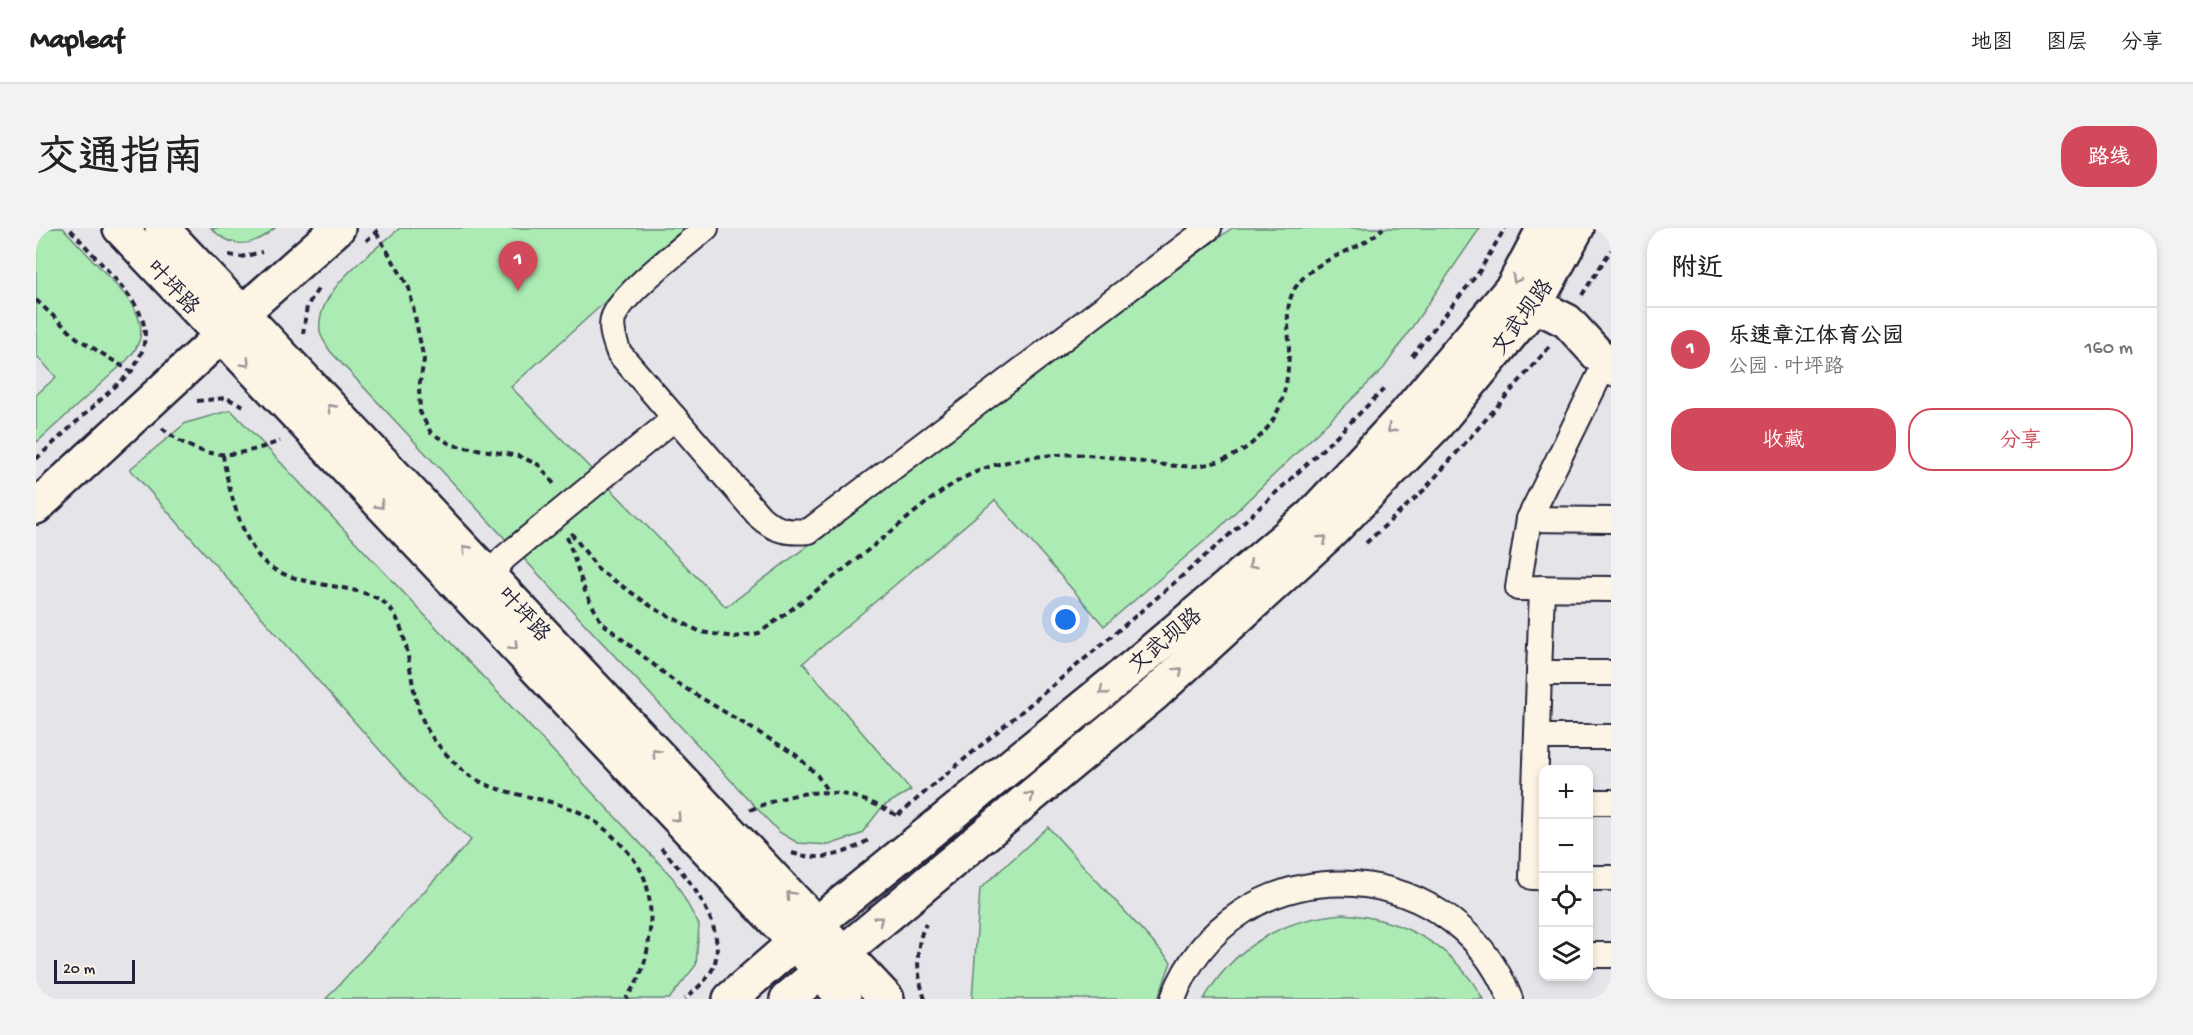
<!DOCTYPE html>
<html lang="zh">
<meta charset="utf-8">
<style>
:root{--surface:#fff;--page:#f2f2f2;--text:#222;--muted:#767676;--line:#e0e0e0;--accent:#d1495b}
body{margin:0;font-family:"Gochi Hand","LXGW WenKai TC",sans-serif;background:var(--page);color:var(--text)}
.controls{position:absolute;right:18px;bottom:18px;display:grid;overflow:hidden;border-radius:12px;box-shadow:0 3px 9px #0003}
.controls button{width:54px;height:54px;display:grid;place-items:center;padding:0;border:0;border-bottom:2px solid var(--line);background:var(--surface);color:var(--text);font:30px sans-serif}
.scale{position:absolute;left:18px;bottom:15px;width:81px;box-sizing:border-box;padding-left:6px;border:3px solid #22223b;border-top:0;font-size:16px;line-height:21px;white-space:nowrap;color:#22223b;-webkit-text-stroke:4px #fcf5e5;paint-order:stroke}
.you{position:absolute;left:1030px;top:392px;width:21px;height:21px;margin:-15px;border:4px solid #fff;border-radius:50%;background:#1a73e8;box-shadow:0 0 0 9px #1a73e833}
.badge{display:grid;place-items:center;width:39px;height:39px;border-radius:50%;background:var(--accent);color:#fff;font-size:20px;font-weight:700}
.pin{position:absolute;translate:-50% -50px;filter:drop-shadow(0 2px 3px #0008)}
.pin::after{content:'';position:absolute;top:32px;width:21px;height:18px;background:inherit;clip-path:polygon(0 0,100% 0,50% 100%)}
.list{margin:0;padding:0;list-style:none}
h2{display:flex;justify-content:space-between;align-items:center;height:78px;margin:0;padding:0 24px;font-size:26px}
h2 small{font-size:20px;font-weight:400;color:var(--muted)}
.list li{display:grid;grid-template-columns:39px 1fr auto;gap:18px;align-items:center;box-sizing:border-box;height:84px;padding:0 24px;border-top:2px solid var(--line)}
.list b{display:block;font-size:22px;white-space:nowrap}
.list p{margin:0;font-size:20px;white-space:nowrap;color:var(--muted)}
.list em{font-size:20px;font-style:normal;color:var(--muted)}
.actions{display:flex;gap:12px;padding:18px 24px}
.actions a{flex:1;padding:14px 0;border:2px solid var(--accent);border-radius:24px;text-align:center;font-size:21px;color:var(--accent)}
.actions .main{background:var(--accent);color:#fff}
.icon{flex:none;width:33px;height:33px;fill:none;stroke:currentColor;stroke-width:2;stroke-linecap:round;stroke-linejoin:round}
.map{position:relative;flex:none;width:1575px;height:771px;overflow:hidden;border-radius:24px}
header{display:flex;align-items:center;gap:36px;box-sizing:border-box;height:84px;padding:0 30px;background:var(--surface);border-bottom:2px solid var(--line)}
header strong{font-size:28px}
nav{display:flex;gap:33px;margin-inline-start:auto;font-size:21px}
.intro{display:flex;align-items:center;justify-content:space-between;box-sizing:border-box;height:144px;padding:0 36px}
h1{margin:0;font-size:42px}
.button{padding:15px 27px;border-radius:24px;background:var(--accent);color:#fff;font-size:21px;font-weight:700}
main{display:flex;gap:36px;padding:0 36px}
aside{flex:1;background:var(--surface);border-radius:24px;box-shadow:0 3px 9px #0003}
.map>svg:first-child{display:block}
.green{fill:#acecb4;stroke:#678778;stroke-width:1.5}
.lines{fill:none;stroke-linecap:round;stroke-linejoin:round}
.street-casing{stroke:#22223b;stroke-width:28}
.secondary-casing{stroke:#22223b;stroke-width:38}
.path{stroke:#22223b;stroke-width:4;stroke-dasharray:6 4.5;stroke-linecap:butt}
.street{stroke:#fcf5e5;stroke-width:24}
.secondary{stroke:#fcf5e5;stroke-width:33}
.oneway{stroke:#9a9698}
.labels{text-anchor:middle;stroke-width:4.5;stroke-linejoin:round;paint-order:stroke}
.street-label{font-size:22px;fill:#22223b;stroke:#fcf5e5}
</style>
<header>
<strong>Mapleaf</strong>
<nav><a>地图</a><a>图层</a><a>分享</a></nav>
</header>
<div class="intro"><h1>交通指南</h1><a class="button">路线</a></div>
<main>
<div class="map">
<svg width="1575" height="771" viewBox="0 0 1575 771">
<rect width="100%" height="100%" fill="#e5e4e8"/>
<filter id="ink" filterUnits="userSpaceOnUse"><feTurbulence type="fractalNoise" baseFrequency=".0167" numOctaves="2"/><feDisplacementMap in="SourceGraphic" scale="12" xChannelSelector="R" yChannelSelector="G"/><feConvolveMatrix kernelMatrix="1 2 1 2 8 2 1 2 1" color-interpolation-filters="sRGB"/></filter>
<g filter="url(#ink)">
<g class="green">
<path d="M 0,0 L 27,0 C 41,15 55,30 69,45 C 93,71 123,99 91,132 L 0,215 L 0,167 L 20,149 L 0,127 Z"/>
<path d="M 175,0 L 239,0 C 217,19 196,22 175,0 Z"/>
<path d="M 364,0 L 651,0 L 475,159 L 690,379 L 1196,0 L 1444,0 L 1348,140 L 1179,304 L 1068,398 L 959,272 L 767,435 L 875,562 L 846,579 L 825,606 L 793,617 L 762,615 L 743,604 L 294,123 C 291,117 284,109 284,103 C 279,62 337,24 364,0 Z"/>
<path d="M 195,182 L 637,650 L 663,697 L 660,737 L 633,771 L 290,771 L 435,612 L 381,564 L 94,241 L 150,195 Z"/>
<path d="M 1012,599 L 1135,734 L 1122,771 L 936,771 L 944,661 Z"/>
<path d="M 1307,686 C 1368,691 1417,717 1447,771 L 1168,771 C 1199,717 1246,691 1307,686 Z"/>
</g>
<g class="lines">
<g class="street-casing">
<g id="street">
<path d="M 670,0 C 647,20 589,63 578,88 C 573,99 579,114 583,125 L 724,289 C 740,303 752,305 773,303 L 1173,0"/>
<path d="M 1569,136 L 1493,291 L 1482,360 L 1575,361"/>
<path d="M 1493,291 L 1575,292"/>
<path d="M 454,347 L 468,330 L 639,190"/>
<path d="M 1506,360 L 1496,649 L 1508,649"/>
<path d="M 1503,445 L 1575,445"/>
<path d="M 1501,509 L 1575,509"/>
<path d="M 1552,574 L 1575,574"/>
<path d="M 1552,650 L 1575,650"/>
<path d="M 1552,727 L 1575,727"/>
<path d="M 1137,771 C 1196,616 1414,618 1474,771"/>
</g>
</g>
<g class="secondary-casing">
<g id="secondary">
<path d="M 84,0 L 760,715 L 808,771"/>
<path d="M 126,0 L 851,771"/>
<path d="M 1499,77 L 1531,93 L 1575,141"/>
<path d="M 0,279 L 185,108 L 205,86 L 302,0"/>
<path d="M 694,771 L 780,696 L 1098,438 L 1276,287 L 1370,186 L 1477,59 L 1508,0"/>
<path d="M 751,771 L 1117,467 L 1295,304 L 1400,197 L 1499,77 L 1541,0"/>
</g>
</g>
<g class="path">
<path d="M 340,4 L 373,60 L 388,132 L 383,160 L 384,184 L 395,205 L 416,217 L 483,228 L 503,237 L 518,256"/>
<path d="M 330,13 L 344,0"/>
<path d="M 193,27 L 205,29 L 226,24"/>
<path d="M 1546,67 L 1575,22"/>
<path d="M 0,72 L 41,110 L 94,143"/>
<path d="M 267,106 L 271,78 L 284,58"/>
<path d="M 1376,128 L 1443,44 L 1469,0"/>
<path d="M 161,173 L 190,170 L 208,178"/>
<path d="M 126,200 C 167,234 196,231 244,213"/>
<path d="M 187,227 C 191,256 205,310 226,332 C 243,350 278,355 302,359 C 317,362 341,366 352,378 C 381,409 367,473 399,513 C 408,524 422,540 434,548 C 470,571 517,567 554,590 C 571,601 594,623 604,641 C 619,667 616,712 607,739 C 604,750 596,761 590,771"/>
<path d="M 0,231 L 95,144 C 124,102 103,78 74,45 C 60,30 47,15 33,0"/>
<path d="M 535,305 L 563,342 L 619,381 L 665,404 L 698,409 L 723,405 C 765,375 806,343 846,311 C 880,284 916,249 959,237 C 993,228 1028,224 1063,228 C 1122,233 1172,256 1222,210 C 1248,187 1253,150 1253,118 C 1253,98 1248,79 1259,60 C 1281,27 1321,26 1347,0"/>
<path d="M 531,309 L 549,363 L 565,394 L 639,454 L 760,527 L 781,547 L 792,564"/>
<path d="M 1330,315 L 1388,262 L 1515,117"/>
<path d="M 714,582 C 770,558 808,557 862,588"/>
<path d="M 862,587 C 1027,447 1198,313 1350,159"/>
<path d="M 625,620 C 650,646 694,700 677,740 C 671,753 659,762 649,771"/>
<path d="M 756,625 C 785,634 809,627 834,611"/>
<path d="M 889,771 C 881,749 878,717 890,696"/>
</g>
<use href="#street" class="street"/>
<use href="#secondary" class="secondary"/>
</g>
<defs><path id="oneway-chevron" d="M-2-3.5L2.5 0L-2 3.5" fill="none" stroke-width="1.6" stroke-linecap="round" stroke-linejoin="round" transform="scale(1.5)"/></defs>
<g class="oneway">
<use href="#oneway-chevron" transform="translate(1480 51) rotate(119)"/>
<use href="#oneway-chevron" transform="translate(210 135) rotate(47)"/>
<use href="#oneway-chevron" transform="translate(295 180) rotate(-134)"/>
<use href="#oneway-chevron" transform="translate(1355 201) rotate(133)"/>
<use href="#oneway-chevron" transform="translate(344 277) rotate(47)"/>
<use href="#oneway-chevron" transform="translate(1287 311) rotate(-43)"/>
<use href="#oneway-chevron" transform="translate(430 321) rotate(-134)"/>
<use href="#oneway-chevron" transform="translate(1216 337) rotate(140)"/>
<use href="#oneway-chevron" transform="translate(478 418) rotate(47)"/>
<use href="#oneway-chevron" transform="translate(1143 443) rotate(-42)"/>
<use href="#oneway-chevron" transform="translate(1067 463) rotate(141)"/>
<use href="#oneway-chevron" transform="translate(620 525) rotate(-133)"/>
<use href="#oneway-chevron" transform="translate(994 568) rotate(-39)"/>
<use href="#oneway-chevron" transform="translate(641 590) rotate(47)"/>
<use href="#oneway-chevron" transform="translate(754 667) rotate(-133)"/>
<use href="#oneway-chevron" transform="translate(843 692) rotate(-39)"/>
</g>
</g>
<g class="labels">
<g class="street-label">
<text transform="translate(138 58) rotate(47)" y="8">叶坪路</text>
<text transform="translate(1485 88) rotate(-54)" y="8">文武坝路</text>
<text transform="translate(489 385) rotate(47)" y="8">叶坪路</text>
<text transform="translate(1128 411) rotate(-40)" y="8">文武坝路</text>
</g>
</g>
</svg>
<div class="controls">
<button>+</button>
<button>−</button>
<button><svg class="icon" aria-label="locate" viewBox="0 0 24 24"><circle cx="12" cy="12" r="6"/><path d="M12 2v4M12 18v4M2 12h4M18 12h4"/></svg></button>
<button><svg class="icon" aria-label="layers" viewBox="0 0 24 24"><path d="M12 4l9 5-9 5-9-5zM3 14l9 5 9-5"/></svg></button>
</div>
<div class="scale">20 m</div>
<div class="you"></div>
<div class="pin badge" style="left:482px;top:63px">1</div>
</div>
<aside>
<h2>附近<small></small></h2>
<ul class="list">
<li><span class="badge">1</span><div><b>乐速章江体育公园</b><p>公园 · 叶坪路</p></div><em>160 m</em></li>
</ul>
<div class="actions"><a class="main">收藏</a><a>分享</a></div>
</aside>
</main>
